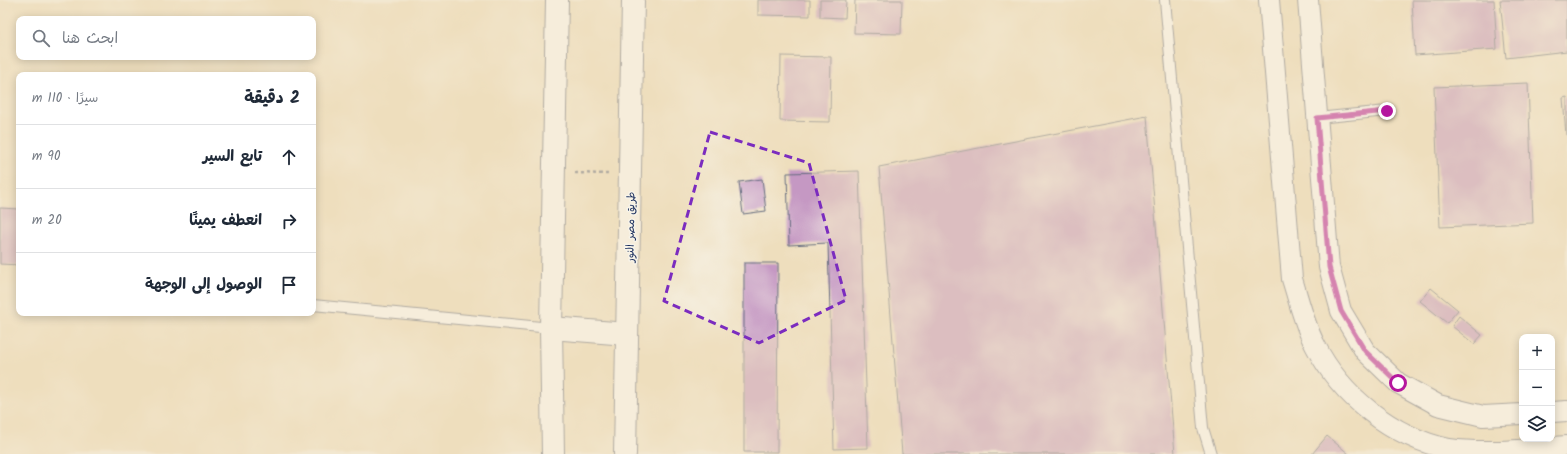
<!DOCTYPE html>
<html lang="ar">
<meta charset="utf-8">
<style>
:root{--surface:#fff;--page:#f2f2f3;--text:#1f2937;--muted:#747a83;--line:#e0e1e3}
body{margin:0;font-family:Kalam,"Playpen Sans Arabic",sans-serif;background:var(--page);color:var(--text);direction:rtl}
.controls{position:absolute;right:12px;bottom:12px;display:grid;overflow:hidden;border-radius:8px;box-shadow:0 2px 10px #0003}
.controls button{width:36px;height:36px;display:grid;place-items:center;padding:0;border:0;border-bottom:1px solid var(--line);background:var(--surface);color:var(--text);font:20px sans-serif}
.stop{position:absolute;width:12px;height:12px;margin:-9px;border:3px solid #b5179e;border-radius:50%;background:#fff}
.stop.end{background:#b5179e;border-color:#fff;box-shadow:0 1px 4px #0008}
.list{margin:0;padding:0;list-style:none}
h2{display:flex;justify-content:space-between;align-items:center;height:52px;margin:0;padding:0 16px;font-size:17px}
h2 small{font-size:13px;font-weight:400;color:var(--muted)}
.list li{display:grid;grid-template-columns:26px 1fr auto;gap:12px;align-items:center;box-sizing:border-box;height:64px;padding:0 16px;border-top:1px solid var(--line)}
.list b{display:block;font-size:15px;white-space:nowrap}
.list em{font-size:13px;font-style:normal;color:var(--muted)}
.icon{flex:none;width:22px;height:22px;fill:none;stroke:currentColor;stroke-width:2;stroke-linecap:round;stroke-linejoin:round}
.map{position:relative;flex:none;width:1567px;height:454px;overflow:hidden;direction:ltr}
.search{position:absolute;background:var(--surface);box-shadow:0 2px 10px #0003;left:16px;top:16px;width:300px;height:44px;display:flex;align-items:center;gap:10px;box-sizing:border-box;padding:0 14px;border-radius:8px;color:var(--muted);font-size:15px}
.panel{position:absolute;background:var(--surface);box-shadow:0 2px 10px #0003;left:16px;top:72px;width:300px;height:244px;border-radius:8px;direction:rtl}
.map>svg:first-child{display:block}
.building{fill:#c598c3}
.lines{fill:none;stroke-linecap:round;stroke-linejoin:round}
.service-casing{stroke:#656c7f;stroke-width:12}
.minor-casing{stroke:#656c7f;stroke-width:22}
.tertiary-casing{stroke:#656c7f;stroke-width:24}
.path{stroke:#656c7f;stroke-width:2.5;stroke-dasharray:3 3;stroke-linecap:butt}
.service{stroke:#fff;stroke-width:10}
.minor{stroke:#fff;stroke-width:20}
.tertiary{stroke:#fff;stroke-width:22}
.route{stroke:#b5179e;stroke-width:5}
.marked{fill:none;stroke:#7b2cbf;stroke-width:3;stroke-dasharray:8 5;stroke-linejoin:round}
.labels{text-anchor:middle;stroke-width:3;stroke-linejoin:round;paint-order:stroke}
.street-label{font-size:11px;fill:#1b2f5e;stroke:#f7f3e8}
</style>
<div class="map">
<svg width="1567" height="454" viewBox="0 0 1567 454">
<rect width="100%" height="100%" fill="#f7f3e8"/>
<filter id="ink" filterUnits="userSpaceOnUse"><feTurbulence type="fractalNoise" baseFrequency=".025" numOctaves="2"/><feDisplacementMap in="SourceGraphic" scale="8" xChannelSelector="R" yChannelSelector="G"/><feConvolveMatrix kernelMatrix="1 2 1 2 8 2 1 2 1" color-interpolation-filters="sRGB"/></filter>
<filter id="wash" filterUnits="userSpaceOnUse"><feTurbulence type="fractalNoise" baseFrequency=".012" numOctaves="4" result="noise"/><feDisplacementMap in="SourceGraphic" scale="16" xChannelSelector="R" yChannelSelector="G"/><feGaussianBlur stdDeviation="0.9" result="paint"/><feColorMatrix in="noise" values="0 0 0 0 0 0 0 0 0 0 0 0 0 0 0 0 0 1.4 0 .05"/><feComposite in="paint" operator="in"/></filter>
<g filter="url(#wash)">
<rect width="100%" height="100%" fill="#eedebd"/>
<g id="blocks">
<g class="building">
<path d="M 758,0 L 810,0 L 810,16 L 758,15 Z"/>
<path d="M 820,0 L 846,0 L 845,18 L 820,17 Z"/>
<path d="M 855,0 L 902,0 L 901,34 L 854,33 Z"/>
<path d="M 1412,0 L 1494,0 L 1497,49 L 1415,55 Z"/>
<path d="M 1500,0 L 1567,0 L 1567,51 L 1506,58 Z"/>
<path d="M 781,56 L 831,57 L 830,122 L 780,121 Z"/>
<path d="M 1528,83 L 1533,223 L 1440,227 L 1434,87 Z"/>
<path d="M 1567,97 L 1567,135 L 1566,135 L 1563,98 Z"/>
<path d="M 1147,116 L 1175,454 L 902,454 L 879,167 Z"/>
<path d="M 859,171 L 868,448 L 834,449 L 828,243 L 789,245 L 787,173 Z"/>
<path d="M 762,179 L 766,211 L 743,214 L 739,182 Z"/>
<path d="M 0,208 L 19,209 L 19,265 L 0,264 Z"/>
<path d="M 744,263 L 778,263 L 777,452 L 744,452 Z"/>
<path d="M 1431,288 L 1458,310 L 1447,323 L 1420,301 Z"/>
<path d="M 1459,316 L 1482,335 L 1474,344 L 1452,326 Z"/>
<path d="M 1327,436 L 1349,454 L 1312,454 Z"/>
</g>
</g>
</g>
<g filter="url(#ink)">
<use href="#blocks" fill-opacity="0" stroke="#656c7f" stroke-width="1"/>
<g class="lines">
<g class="service-casing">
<g id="service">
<path d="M 1165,0 L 1203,428 L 1211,454"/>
<path d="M 1317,118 L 1387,111"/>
<path d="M 313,305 L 551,328"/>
</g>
</g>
<g class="minor-casing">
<g id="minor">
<path d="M 1269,0 L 1292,279 C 1299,301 1304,324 1315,345 C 1341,396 1392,437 1449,449 C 1487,454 1529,449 1567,446"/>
<path d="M 1308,0 L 1329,267 L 1341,311 L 1365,351 L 1398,383 L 1438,405 L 1483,416 L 1522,414"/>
<path d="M 1552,412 L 1567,411"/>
</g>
</g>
<g class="tertiary-casing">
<g id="tertiary">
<path d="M 551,328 L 627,334"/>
<path d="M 553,454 L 551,328 L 557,0"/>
<path d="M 625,454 L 633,0"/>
</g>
</g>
<path class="path" d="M 575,173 L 608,174"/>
<use href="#service" class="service"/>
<use href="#minor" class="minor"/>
<use href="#tertiary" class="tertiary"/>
</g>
</g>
<g class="lines" filter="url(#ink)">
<path class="route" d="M 1387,111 L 1317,118 L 1329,267 L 1341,311 L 1365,351 L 1398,383"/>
</g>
<path d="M0 0H1567V454H0ZM 710,132 L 809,163 L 846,300 L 759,343 L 664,301 Z" fill="#eedebd" fill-opacity=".55" fill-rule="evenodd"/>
<path class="marked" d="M 710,132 L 809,163 L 846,300 L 759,343 L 664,301 Z"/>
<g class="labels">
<g class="street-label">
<text transform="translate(630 227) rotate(-89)" y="4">طريق مصر النور</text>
</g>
</g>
</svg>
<div class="controls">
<button>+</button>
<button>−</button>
<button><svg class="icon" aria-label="layers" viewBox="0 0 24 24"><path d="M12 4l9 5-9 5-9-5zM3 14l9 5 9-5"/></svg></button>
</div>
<div class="stop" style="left:1398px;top:383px"></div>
<div class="stop end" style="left:1387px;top:111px"></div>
<div class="search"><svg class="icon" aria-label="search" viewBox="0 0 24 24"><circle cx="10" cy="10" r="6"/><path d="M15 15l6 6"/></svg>ابحث هنا</div>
<section class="panel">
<h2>2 دقيقة<small>سيرًا · 110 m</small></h2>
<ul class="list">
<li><svg class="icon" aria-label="ahead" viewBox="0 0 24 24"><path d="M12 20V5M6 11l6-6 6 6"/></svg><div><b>تابع السير</b></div><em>90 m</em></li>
<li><svg class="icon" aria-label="right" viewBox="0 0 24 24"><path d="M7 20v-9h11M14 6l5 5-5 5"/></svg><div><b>انعطف يمينًا</b></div><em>20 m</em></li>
<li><svg class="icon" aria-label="arrive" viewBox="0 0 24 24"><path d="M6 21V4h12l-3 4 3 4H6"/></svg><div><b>الوصول إلى الوجهة</b></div></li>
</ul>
</section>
</div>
